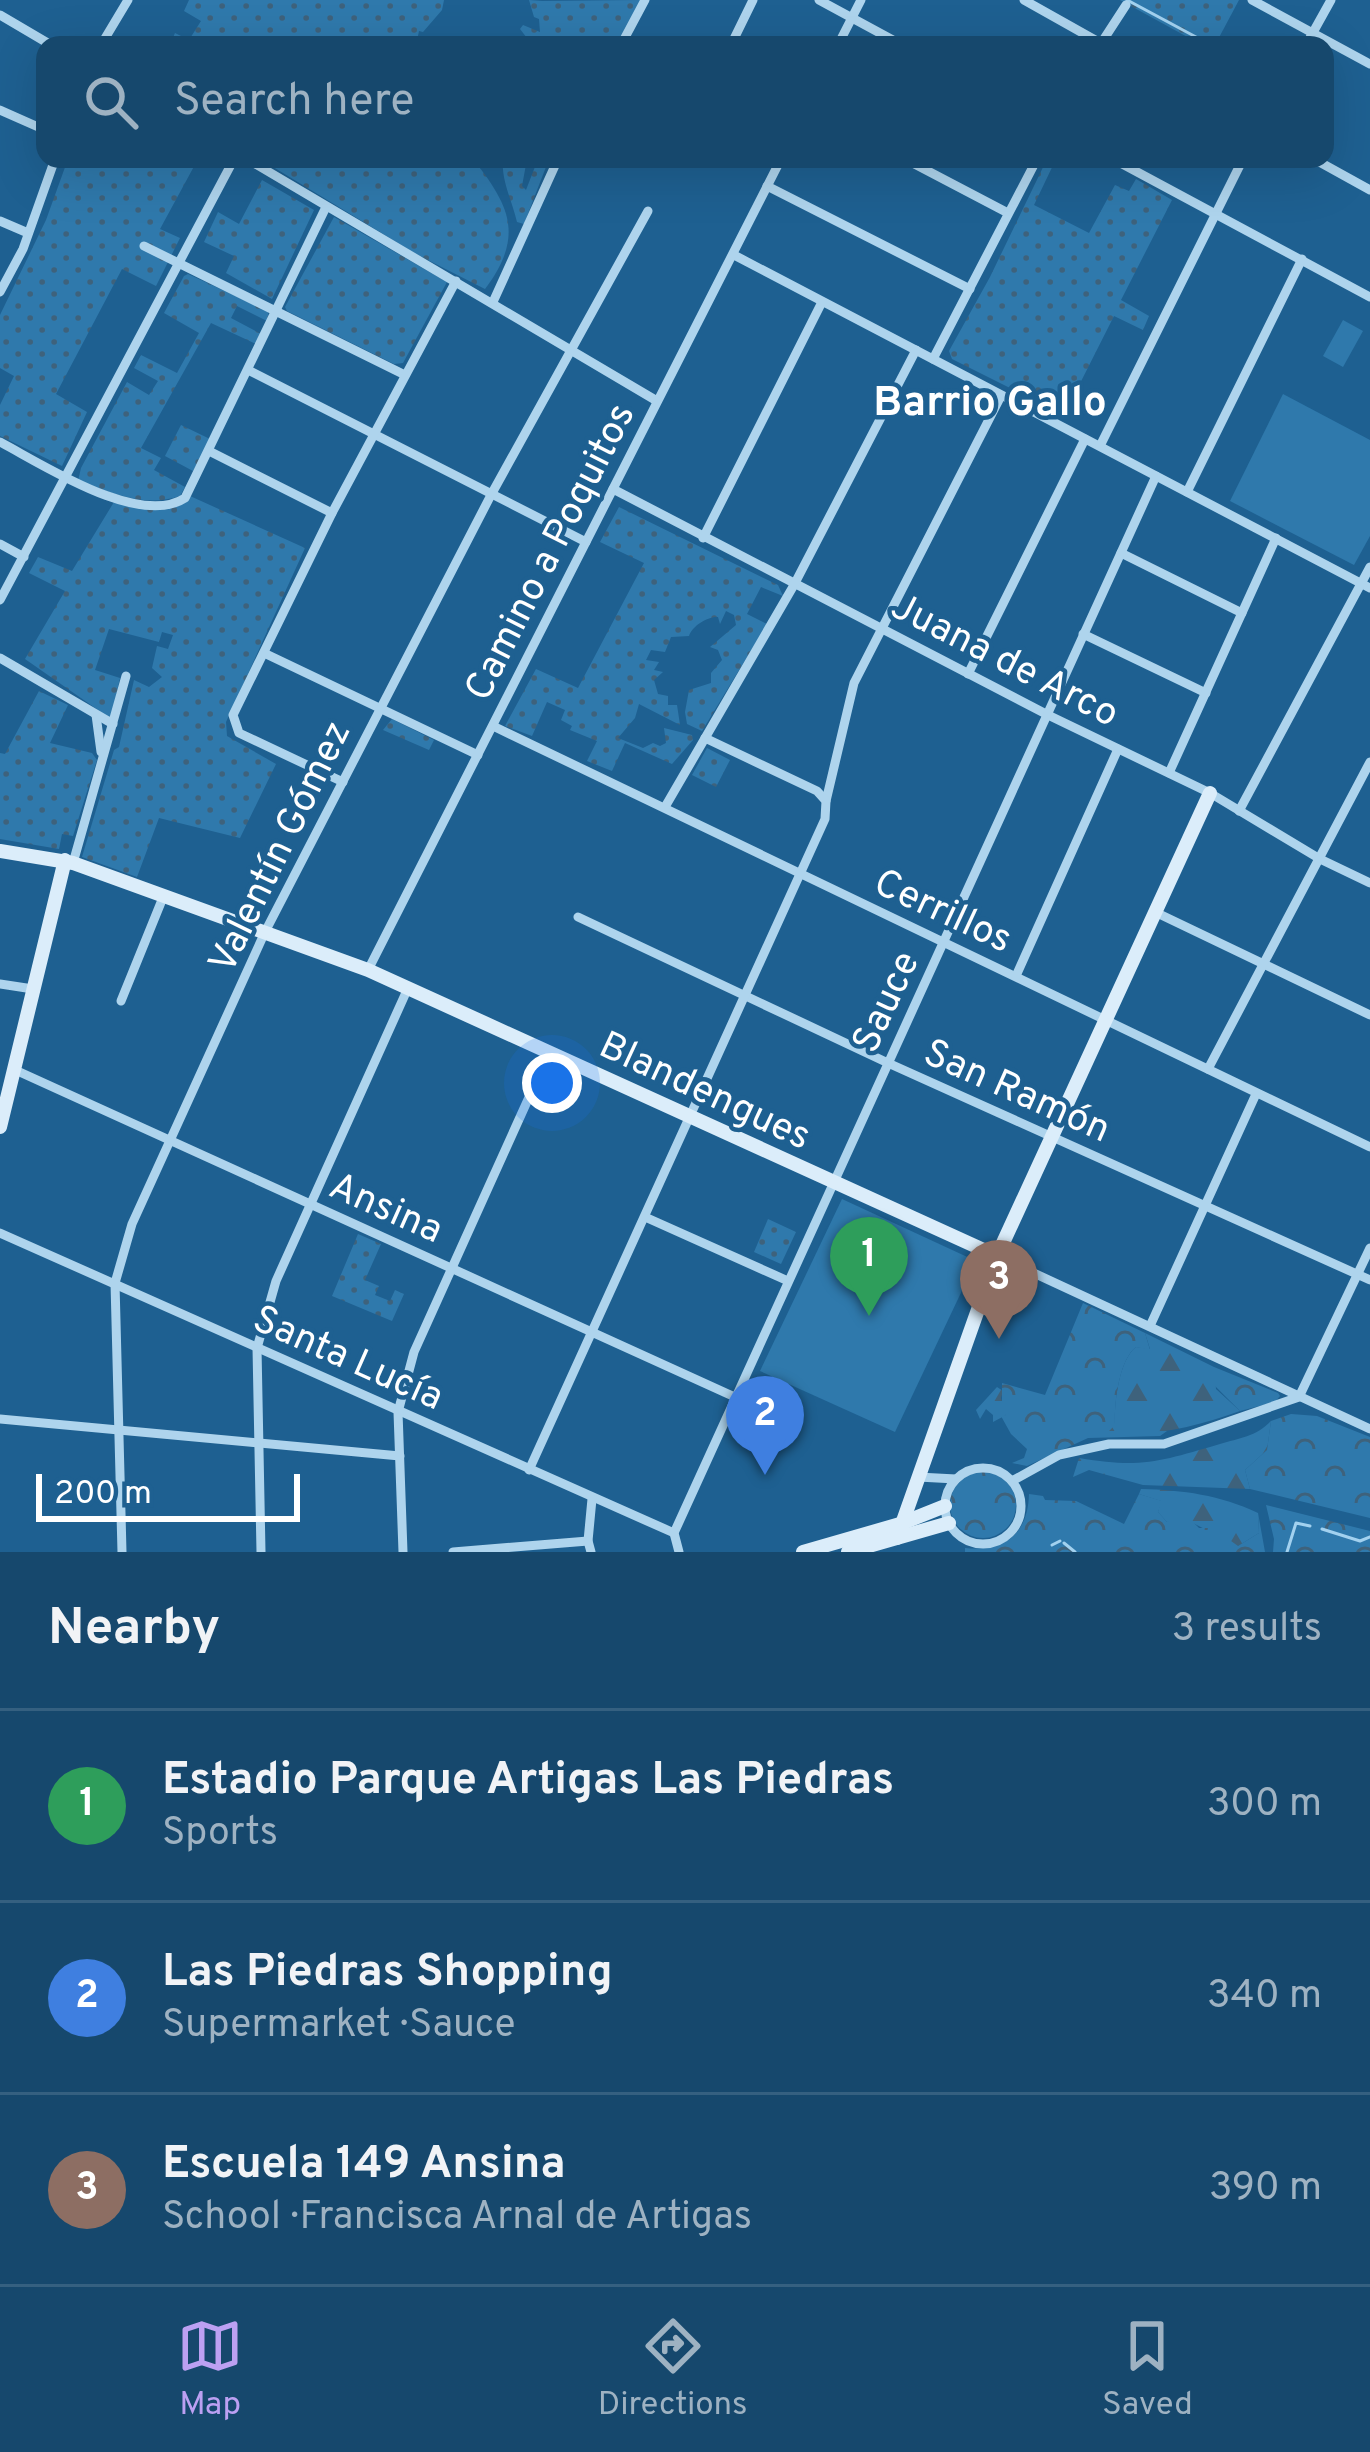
<!DOCTYPE html>
<meta charset="utf-8">
<style>
:root{--surface:#16486d;--page:#235275;--text:#f1f3f6;--muted:#9eb2c2;--line:#356080;--accent:#bca0f2}
body{margin:0;font-family:Overpass,sans-serif;background:var(--page);color:var(--text)}
.scale{position:absolute;left:36px;bottom:30px;width:264px;box-sizing:border-box;padding-left:12px;border:6px solid #fff;border-top:0;font-size:33px;line-height:42px;white-space:nowrap;color:#fff;-webkit-text-stroke:9px #1e6091;paint-order:stroke}
.you{position:absolute;left:552px;top:1083px;width:42px;height:42px;margin:-30px;border:9px solid #fff;border-radius:50%;background:#1a73e8;box-shadow:0 0 0 18px #1a73e833}
.badge{display:grid;place-items:center;width:78px;height:78px;border-radius:50%;background:var(--accent);color:#fff;font-size:39px;font-weight:700}
.pin{position:absolute;translate:-50% -99px;filter:drop-shadow(0 3px 6px #0008)}
.pin::after{content:'';position:absolute;top:63px;width:42px;height:36px;background:inherit;clip-path:polygon(0 0,100% 0,50% 100%)}
.list{margin:0;padding:0;list-style:none}
h2{display:flex;justify-content:space-between;align-items:center;height:156px;margin:0;padding:0 48px;font-size:51px}
h2 small{font-size:39px;font-weight:400;color:var(--muted)}
.list li{display:grid;grid-template-columns:78px 1fr auto;gap:36px;align-items:center;box-sizing:border-box;height:192px;padding:0 48px;border-top:3px solid var(--line)}
.list b{display:block;font-size:45px;white-space:nowrap}
.list p{margin:0;font-size:39px;white-space:nowrap;color:var(--muted)}
.list em{font-size:39px;font-style:normal;color:var(--muted)}
.icon{flex:none;width:66px;height:66px;fill:none;stroke:currentColor;stroke-width:2;stroke-linecap:round;stroke-linejoin:round}
.map{position:relative;flex:none;width:1370px;height:1552px;overflow:hidden}
.search{position:absolute;background:var(--surface);box-shadow:0 12px 48px #0002;left:36px;right:36px;top:36px;height:132px;display:flex;align-items:center;gap:30px;box-sizing:border-box;padding:0 42px;border-radius:24px;color:var(--muted);font-size:45px}
.sheet{height:732px;background:var(--surface)}
nav{display:flex;justify-content:space-around;align-items:center;box-sizing:border-box;height:168px;border-top:3px solid var(--line);background:var(--surface);font-size:33px;color:var(--muted)}
nav a{display:grid;justify-items:center;gap:6px}
nav .on{color:var(--accent)}
.map>svg:first-child{display:block}
.grass{fill:url(#grass-dots)}
.forest{fill:url(#forest-firs)}
.park{fill:url(#park-crowns)}
.pitch{fill:#2f79ac}
.lines{fill:none;stroke-linecap:round;stroke-linejoin:round}
.stream{stroke:#a2d1ef;stroke-width:3}
.street{stroke:#aed4ed;stroke-width:9}
.secondary{stroke:#dbedfa;stroke-width:14}
.labels{text-anchor:middle;stroke-width:9;stroke-linejoin:round;paint-order:stroke}
.street-label{font-size:39px;fill:#fff;stroke:#1e6091}
.neighbourhood-label{font-size:42px;font-weight:bold;fill:#fff;stroke:#1e6091}
</style>
<div class="map">
<svg width="1370" height="1552" viewBox="0 0 1370 1552">
<defs>
<pattern id="grass-dots" width="8" height="8" patternUnits="userSpaceOnUse" patternTransform="scale(3)"><rect width="8" height="8" fill="#2f79ac"/><path d="M2 2h.1M6 6h.1" fill="none" stroke="#3e627c" stroke-width="1.8" stroke-linecap="round"/></pattern>
<pattern id="forest-firs" width="22" height="20" patternUnits="userSpaceOnUse" patternTransform="scale(3)"><rect width="22" height="20" fill="#2f79ac"/><path d="M5 1l3.5 6h-7zM16 11l3.5 6h-7z" fill="#3e627c"/></pattern>
<pattern id="park-crowns" width="20" height="18" patternUnits="userSpaceOnUse" patternTransform="scale(3)"><rect width="20" height="18" fill="#2f79ac"/><path d="M2 6a3 3 0 1 1 6 0M12 15a3 3 0 1 1 6 0" fill="none" stroke="#3e627c"/></pattern>
</defs>
<rect width="100%" height="100%" fill="#1e6091"/>
<g class="grass">
<path d="M 189,0 L 444,0 L 442,10 L 423,32 L 419,31 L 416,45 L 170,45 L 175,33 L 189,40 L 201,21 L 184,11 Z"/>
<path d="M 529,0 L 542,1 L 641,0 L 617,45 L 538,45 L 534,37 L 527,38 L 520,29 L 523,25 L 540,32 L 539,19 L 534,17 Z"/>
<path d="M 1120,0 L 1239,0 L 1215,45 L 1202,45 Z"/>
<path d="M 68,159 L 198,159 L 160,229 L 180,238 L 156,286 L 122,269 L 56,394 L 87,412 L 62,466 L 0,436 L 0,405 L 14,376 L 0,368 L 0,315 L 46,220 Z"/>
<path d="M 260,159 L 473,159 C 511,207 524,237 485,289 L 416,254 Z"/>
<path d="M 503,159 L 527,159 L 522,186 L 526,190 L 538,159 L 549,159 L 524,224 L 517,222 C 512,200 501,181 503,159 Z"/>
<path d="M 1047,159 L 1056,159 L 1034,205 L 1089,233 L 1115,185 L 1129,191 L 1136,179 L 1172,200 L 1121,300 L 1149,316 L 1143,330 L 1114,316 L 1064,415 L 952,359 L 949,351 L 990,277 Z"/>
<path d="M 262,180 L 314,210 L 272,299 L 226,273 L 234,256 L 204,242 L 218,212 L 239,224 Z"/>
<path d="M 334,217 L 447,282 L 403,363 L 394,364 L 287,311 L 285,307 Z"/>
<path d="M 188,274 L 268,311 L 269,322 L 237,306 L 231,318 L 263,335 L 258,345 L 211,323 L 141,448 L 161,458 L 154,470 L 185,487 L 180,496 C 145,508 112,493 78,481 L 81,468 L 127,382 L 149,395 L 158,381 L 134,368 L 141,355 L 177,373 L 199,333 L 164,313 L 184,276 Z"/>
<path d="M 181,425 L 210,439 L 193,471 L 165,456 Z"/>
<path d="M 190,496 L 305,548 L 226,722 L 227,736 L 276,764 L 240,838 L 159,818 L 137,877 L 82,857 L 114,750 L 119,747 L 134,680 L 149,687 L 162,677 L 152,668 L 157,646 L 168,649 L 173,635 L 162,632 L 159,642 L 109,629 L 95,670 L 120,678 L 111,719 L 25,659 L 65,591 L 29,573 L 38,557 L 72,571 L 114,502 C 140,506 172,520 190,496 Z"/>
<path d="M 619,507 L 778,585 L 783,596 L 761,587 L 747,614 L 767,624 L 702,731 L 687,724 L 685,712 L 689,690 L 711,683 L 711,673 L 722,660 L 718,650 L 710,647 L 736,625 L 734,615 L 726,611 L 720,624 L 718,617 C 708,616 692,626 689,636 L 671,637 L 665,652 L 651,650 L 646,660 L 659,662 L 654,670 L 663,672 L 654,680 L 658,694 L 668,696 L 668,705 L 677,705 L 680,725 L 639,704 L 635,718 L 618,738 L 643,748 L 653,743 L 660,746 L 666,743 L 664,728 L 692,735 L 693,740 L 672,764 L 625,743 L 612,771 L 587,761 L 597,741 L 570,730 L 572,726 L 561,720 L 565,710 L 547,702 L 532,736 L 505,726 L 536,669 L 578,688 L 644,563 L 600,542 Z"/>
<path d="M 39,691 L 68,705 L 50,743 L 92,753 L 97,760 L 73,836 L 62,834 L 59,849 L 0,839 L 0,753 L 5,754 Z"/>
<path d="M 392,719 L 434,740 L 429,750 L 383,730 Z"/>
<path d="M 707,748 L 730,760 L 716,787 L 692,775 Z"/>
<path d="M 768,1219 L 796,1232 L 781,1264 L 754,1252 Z"/>
<path d="M 358,1234 L 381,1244 L 365,1280 L 379,1286 L 375,1295 L 390,1301 L 395,1290 L 404,1294 L 392,1321 L 332,1296 Z"/>
</g>
<g class="forest">
<path d="M 1145,1333 L 1214,1367 L 1216,1389 L 1240,1411 C 1198,1426 1152,1438 1107,1432 L 1115,1424 C 1114,1403 1119,1360 1136,1347 L 1150,1349 Z"/>
<path d="M 997,1387 L 1003,1391 L 1001,1398 L 1006,1415 L 993,1422 L 993,1415 L 986,1409 L 980,1419 L 976,1410 Z"/>
<path d="M 1271,1421 L 1267,1450 L 1245,1470 L 1250,1489 L 1143,1485 L 1089,1470 L 1073,1477 L 1079,1458 C 1142,1469 1161,1461 1220,1444 C 1239,1438 1256,1437 1271,1421 Z"/>
<path d="M 1141,1489 C 1183,1490 1220,1495 1258,1513 L 1259,1533 L 1238,1546 L 1187,1520 L 1167,1522 L 1158,1512 L 1161,1501 L 1139,1494 Z"/>
</g>
<g class="park">
<path d="M 1083,1303 L 1145,1333 L 1150,1350 L 1136,1347 C 1119,1360 1114,1403 1115,1425 L 1108,1432 L 1167,1431 L 1160,1436 L 1088,1438 L 1027,1466 L 1012,1463 L 1024,1458 L 1027,1449 L 1011,1434 L 1001,1416 L 1006,1415 L 1002,1411 L 1002,1383 L 1045,1395 Z"/>
<path d="M 1214,1367 L 1278,1393 L 1280,1396 L 1275,1402 L 1240,1411 L 1213,1384 Z"/>
<path d="M 1291,1414 L 1317,1416 L 1370,1437 L 1370,1518 L 1250,1489 L 1245,1470 L 1267,1450 L 1271,1421 Z"/>
<circle cx="983" cy="1505" r="33"/>
<path d="M 1029,1494 L 1043,1496 L 1045,1500 L 1076,1501 L 1124,1524 L 1139,1494 L 1162,1501 L 1158,1512 L 1167,1522 L 1185,1514 L 1199,1528 L 1213,1528 L 1238,1546 L 1259,1533 L 1258,1513 L 1265,1552 L 965,1552 L 965,1548 C 1006,1552 1028,1533 1029,1494 Z"/>
<path d="M 1266,1505 L 1370,1531 L 1370,1552 L 1273,1552 L 1274,1539 Z"/>
</g>
<g class="pitch">
<path d="M 1343,320 L 1363,331 L 1343,367 L 1323,356 Z"/>
<path d="M 1283,394 L 1370,440 L 1370,536 L 1354,565 L 1230,501 Z"/>
<path d="M 842,1199 L 976,1261 L 895,1432 L 760,1371 Z"/>
</g>
<g class="lines">
<g class="stream">
<path d="M 1127,0 L 1209,44"/>
<path d="M 1322,1529 L 1360,1541 L 1370,1537"/>
<path d="M 1064,1543 L 1075,1552"/>
<path d="M 1052,1545 L 1060,1541"/>
<path d="M 1287,1552 L 1296,1523 L 1310,1526"/>
</g>
<g class="street">
<path d="M 819,0 L 902,45"/>
<path d="M 1024,0 L 1104,45"/>
<path d="M 1252,0 L 1370,64"/>
<path d="M 0,15 L 51,45"/>
<path d="M 101,45 L 128,0"/>
<path d="M 621,45 L 645,0"/>
<path d="M 731,45 L 753,0"/>
<path d="M 838,45 L 861,0"/>
<path d="M 1100,45 L 1126,5"/>
<path d="M 1306,45 L 1331,0"/>
<path d="M 0,110 L 45,130"/>
<path d="M 247,159 L 657,401"/>
<path d="M 905,159 L 1008,213"/>
<path d="M 1113,159 L 1370,297"/>
<path d="M 1314,159 L 1370,190"/>
<path d="M 767,186 L 970,289"/>
<path d="M 0,221 L 28,233"/>
<path d="M 144,246 L 405,375"/>
<path d="M 734,255 L 1370,588"/>
<path d="M 0,292 L 23,249 L 55,159"/>
<path d="M 493,302 L 558,159"/>
<path d="M 933,359 L 1037,159"/>
<path d="M 250,371 L 586,542"/>
<path d="M 0,442 C 42,464 139,528 185,498 L 326,207"/>
<path d="M 1100,446 L 1243,159"/>
<path d="M 209,451 L 332,513"/>
<path d="M 613,489 L 1048,715 L 1210,793 L 1320,859 L 1370,883"/>
<path d="M 1187,492 L 1302,259"/>
<path d="M 703,538 L 822,302"/>
<path d="M 0,544 L 24,557"/>
<path d="M 1121,553 L 1242,613"/>
<path d="M 0,600 L 234,159"/>
<path d="M 1083,634 L 1206,693"/>
<path d="M 264,653 L 478,755"/>
<path d="M 0,658 L 113,724"/>
<path d="M 968,674 L 1085,439"/>
<path d="M 96,715 L 101,752"/>
<path d="M 493,726 L 1370,1147"/>
<path d="M 1169,773 L 1276,538"/>
<path d="M 343,782 L 239,733 L 233,715 L 332,513 L 456,281"/>
<path d="M 826,801 L 854,683 L 1001,396"/>
<path d="M 665,807 L 794,585 L 916,350"/>
<path d="M 1239,811 L 1370,567"/>
<path d="M 73,863 L 126,676"/>
<path d="M 1155,912 L 1370,1015"/>
<path d="M 578,917 L 888,1063 L 1370,1280"/>
<path d="M 368,970 L 781,159"/>
<path d="M 1016,976 L 1118,749"/>
<path d="M 0,984 L 33,989"/>
<path d="M 121,1001 L 164,895"/>
<path d="M 13,1069 L 737,1398"/>
<path d="M 1208,1069 L 1370,762"/>
<path d="M 645,1217 L 788,1281"/>
<path d="M 0,1233 L 674,1533"/>
<path d="M 997,1256 L 1370,1429"/>
<path d="M 1150,1326 L 1256,1094"/>
<path d="M 0,1419 L 400,1456"/>
<circle cx="983" cy="1506" r="38"/>
<path d="M 529,1470 L 825,819 L 826,801 L 817,791 L 705,738"/>
<path d="M 918,1477 L 956,1479"/>
<path d="M 1012,1481 L 1059,1455 L 1109,1444 L 1164,1444 L 1299,1397 L 1370,1248"/>
<path d="M 122,1552 L 115,1283 L 132,1224 L 265,932 L 491,495 L 648,211"/>
<path d="M 261,1552 L 257,1348 L 276,1281 L 408,988"/>
<path d="M 403,1552 L 398,1412 L 414,1352 L 549,1053"/>
<path d="M 453,1552 L 588,1541"/>
<path d="M 591,1552 L 588,1541 L 592,1499"/>
<path d="M 679,1552 L 674,1533 L 1156,476"/>
</g>
<g class="secondary">
<path d="M 0,851 L 73,863 L 368,970 L 997,1256"/>
<path d="M 0,1127 L 65,860"/>
<path d="M 897,1538 L 997,1256 L 1210,793"/>
<path d="M 803,1552 L 900,1524 L 945,1506"/>
<path d="M 848,1552 L 949,1523"/>
</g>
</g>
<g class="labels">
<g class="street-label">
<text transform="translate(548 551) rotate(-63)" y="14">Camino a Poquitos</text>
<text transform="translate(1006 658) rotate(27)" y="14">Juana de Arco</text>
<text transform="translate(278 846) rotate(-64)" y="14">Valentín Gómez</text>
<text transform="translate(944 909) rotate(25)" y="14">Cerrillos</text>
<text transform="translate(884 1001) rotate(-65)" y="14">Sauce</text>
<text transform="translate(706 1089) rotate(25)" y="14">Blandengues</text>
<text transform="translate(1018 1089) rotate(24)" y="14">San Ramón</text>
<text transform="translate(387 1206) rotate(24)" y="14">Ansina</text>
<text transform="translate(349 1356) rotate(24)" y="14">Santa Lucía</text>
</g>
<g class="neighbourhood-label">
<text x="990" y="415">Barrio Gallo</text>
</g>
</g>
</svg>
<div class="scale">200 m</div>
<div class="you"></div>
<div class="pin badge" style="left:869px;top:1316px;background:#2e9e5b">1</div>
<div class="pin badge" style="left:765px;top:1475px;background:#3f7fe0">2</div>
<div class="pin badge" style="left:999px;top:1339px;background:#8d6e63">3</div>
<div class="search"><svg class="icon" aria-label="search" viewBox="0 0 24 24"><circle cx="10" cy="10" r="6"/><path d="M15 15l6 6"/></svg>Search here</div>
</div>
<section class="sheet">
<h2>Nearby<small>3 results</small></h2>
<ul class="list">
<li><span class="badge" style="background:#2e9e5b">1</span><div><b>Estadio Parque Artigas Las Piedras</b><p>Sports</p></div><em>300 m</em></li>
<li><span class="badge" style="background:#3f7fe0">2</span><div><b>Las Piedras Shopping</b><p>Supermarket · Sauce</p></div><em>340 m</em></li>
<li><span class="badge" style="background:#8d6e63">3</span><div><b>Escuela 149 Ansina</b><p>School · Francisca Arnal de Artigas</p></div><em>390 m</em></li>
</ul>
</section>
<nav>
<a class="on"><svg class="icon" aria-label="map" viewBox="0 0 24 24"><path d="M3 6l6-2 6 2 6-2v14l-6 2-6-2-6 2zM9 4v14M15 6v14"/></svg>Map</a>
<a><svg class="icon" aria-label="directions" viewBox="0 0 24 24"><path d="M12 3l9 9-9 9-9-9zM9 14v-3h6M13 9l2 2-2 2"/></svg>Directions</a>
<a><svg class="icon" aria-label="saved" viewBox="0 0 24 24"><path d="M7 4h10v16l-5-4-5 4z"/></svg>Saved</a>
</nav>
